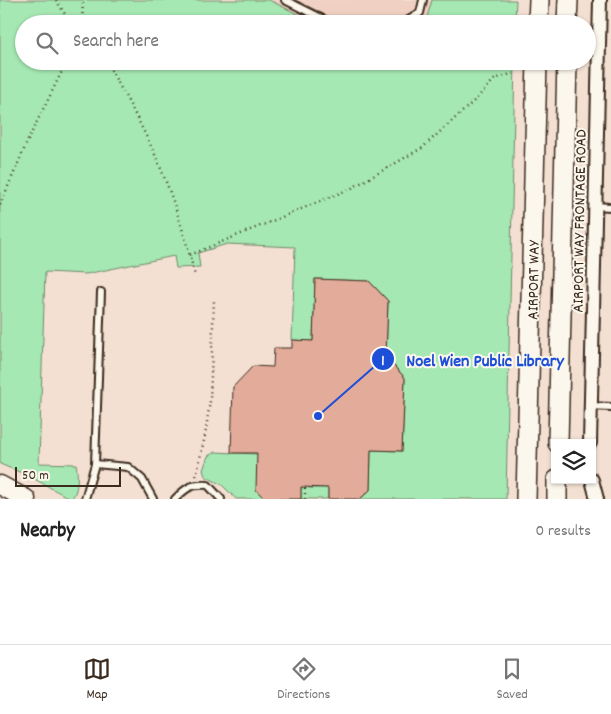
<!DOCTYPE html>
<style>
:root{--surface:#fff;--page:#f6f6f6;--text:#222;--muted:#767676;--line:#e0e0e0;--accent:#3b2a1e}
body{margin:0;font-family:Dekko,sans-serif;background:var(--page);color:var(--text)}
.controls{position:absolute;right:15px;bottom:15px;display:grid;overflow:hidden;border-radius:0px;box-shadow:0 1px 4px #0004}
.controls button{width:45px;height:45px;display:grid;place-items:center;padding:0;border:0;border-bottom:1px solid var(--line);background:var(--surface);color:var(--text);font:25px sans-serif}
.scale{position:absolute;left:15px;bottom:12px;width:106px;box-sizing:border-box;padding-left:5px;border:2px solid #3b2a1e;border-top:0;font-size:14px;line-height:18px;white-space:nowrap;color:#3b2a1e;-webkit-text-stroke:4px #fbf7ec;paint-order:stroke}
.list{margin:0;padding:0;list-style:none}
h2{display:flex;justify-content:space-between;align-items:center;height:65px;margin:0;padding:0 20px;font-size:21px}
h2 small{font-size:16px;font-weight:400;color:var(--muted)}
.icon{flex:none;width:28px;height:28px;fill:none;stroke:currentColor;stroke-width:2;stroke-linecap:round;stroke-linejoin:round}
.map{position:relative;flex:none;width:611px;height:499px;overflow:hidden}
.search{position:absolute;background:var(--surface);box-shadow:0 1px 4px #0004;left:15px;right:15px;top:15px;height:55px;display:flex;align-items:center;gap:12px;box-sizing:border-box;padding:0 18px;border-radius:28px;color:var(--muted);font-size:19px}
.sheet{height:145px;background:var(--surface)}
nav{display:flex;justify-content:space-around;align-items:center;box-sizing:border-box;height:70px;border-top:1px solid var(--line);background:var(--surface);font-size:14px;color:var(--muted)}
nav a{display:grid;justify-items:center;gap:2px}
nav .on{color:var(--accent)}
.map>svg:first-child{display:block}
.built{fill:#efd0c2}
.green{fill:#a5e8b3;stroke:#708968}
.building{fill:#e3ac9a;stroke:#3b2a1e}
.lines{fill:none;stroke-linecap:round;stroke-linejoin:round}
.lane-casing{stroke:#3b2a1e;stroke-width:10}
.street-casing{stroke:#3b2a1e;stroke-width:16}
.secondary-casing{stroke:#3b2a1e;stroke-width:21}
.primary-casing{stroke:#3b2a1e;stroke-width:22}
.path{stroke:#3b2a1e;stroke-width:2.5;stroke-dasharray:1 4;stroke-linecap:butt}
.lane{stroke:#fbf7ec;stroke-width:6}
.street{stroke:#fbf7ec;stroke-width:12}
.secondary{stroke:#fbf7ec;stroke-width:18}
.primary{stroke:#fbf7ec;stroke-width:19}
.labels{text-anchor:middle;stroke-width:4;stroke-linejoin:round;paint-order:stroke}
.street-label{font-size:16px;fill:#3b2a1e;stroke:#fbf7ec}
.leader{fill:none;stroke:#1d4ed8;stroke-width:2}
.callout-dot{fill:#1d4ed8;stroke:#fbf7ec;stroke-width:2}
.mark-label{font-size:15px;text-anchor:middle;font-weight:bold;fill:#fff}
.callout-label{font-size:18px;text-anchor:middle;font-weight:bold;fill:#1d4ed8;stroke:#fbf7ec;stroke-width:4;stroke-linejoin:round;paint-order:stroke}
</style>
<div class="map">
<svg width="611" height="499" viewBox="0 0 611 499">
<rect width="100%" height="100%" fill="#f4e0d3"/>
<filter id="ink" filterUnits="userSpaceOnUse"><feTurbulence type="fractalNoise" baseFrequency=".02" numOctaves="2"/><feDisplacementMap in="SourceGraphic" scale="10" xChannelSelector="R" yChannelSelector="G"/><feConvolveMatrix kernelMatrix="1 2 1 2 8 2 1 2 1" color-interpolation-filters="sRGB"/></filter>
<g filter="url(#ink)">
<path class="built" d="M 217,0 L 445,0 L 445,24 L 260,24 Z"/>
<g class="green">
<path d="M 0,0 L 269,0 L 318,24 L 24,24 L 24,61 L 515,61 L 506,499 L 360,499 L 370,490 L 371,450 L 402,451 L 405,378 L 386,357 L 388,301 L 369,281 L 315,279 L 313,341 L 292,340 L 295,247 L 227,244 L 198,253 L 200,267 L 176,268 L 174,256 L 86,274 L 45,272 L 39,463 L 76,464 C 78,474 79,492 71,499 L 29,476 L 0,464 Z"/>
<path d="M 432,0 L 516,0 L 515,24 L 425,24 Z"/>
<path d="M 215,452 L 257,454 L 265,499 L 236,499 L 222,485 L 205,476 L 203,470 L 208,456 Z"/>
<path d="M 301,478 L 309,488 L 328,488 L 328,499 L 301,499 Z"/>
</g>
<path class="building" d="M 315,279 L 369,281 L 388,301 L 386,357 L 405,378 L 402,451 L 371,450 L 370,490 L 360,499 L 328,499 L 328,488 L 301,487 L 301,499 L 265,499 L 256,490 L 257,453 L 231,453 L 233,387 L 253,366 L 273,367 L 274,348 L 292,348 L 292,340 L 313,341 Z"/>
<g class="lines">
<g class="lane-casing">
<g id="lane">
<path d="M 285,0 L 325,20 L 339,24"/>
<path d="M 402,24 L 420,13 L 423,0"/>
<path d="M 594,206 L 611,207"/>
<path d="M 590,406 L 611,407"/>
<path d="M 95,464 L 128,467 L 142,479 L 153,499"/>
<path d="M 85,499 L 95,464 L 101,292"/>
<path d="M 175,499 C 187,487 191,484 208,485 L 221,499"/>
</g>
</g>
<g class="street-casing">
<g id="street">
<path d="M 590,443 L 600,0"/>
<path d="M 592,480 L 597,499"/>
</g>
</g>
<g class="secondary-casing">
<path id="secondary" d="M 0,485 L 26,499"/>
</g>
<g class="primary-casing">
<g id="primary">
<path d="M 538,24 L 539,0"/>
<path d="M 567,24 L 568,0"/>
<path d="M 558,443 L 567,61"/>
<path d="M 526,499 L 537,61"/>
<path d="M 557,499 L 557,480"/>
</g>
</g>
<g class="path">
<path d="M 56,0 L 65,14 L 74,24"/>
<path d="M 82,24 L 83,0"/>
<path d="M 106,61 C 126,98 148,135 163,174 C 176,207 187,242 195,276"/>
<path d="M 0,205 L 29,138 L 67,61"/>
<path d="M 190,255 L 352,188 L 422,148 L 472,103 L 495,79 L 517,72"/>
<path d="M 196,476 L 205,436 L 210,401 L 214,299"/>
<path d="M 305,499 L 305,484"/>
</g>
<use href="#lane" class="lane"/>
<use href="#street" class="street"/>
<use href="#secondary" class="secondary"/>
<use href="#primary" class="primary"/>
</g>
</g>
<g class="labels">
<g class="street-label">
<text transform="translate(578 221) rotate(-89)" y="6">AIRPORT WAY FRONTAGE ROAD</text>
<text transform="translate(532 280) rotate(-89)" y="6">AIRPORT WAY</text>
</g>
</g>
<path class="leader" d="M318 416L383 359"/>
<g class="callout-dot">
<circle cx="318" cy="416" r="5"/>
<circle cx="383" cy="359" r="12"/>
</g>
<g class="mark-label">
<text x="383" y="365">1</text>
</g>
<g class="callout-label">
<text x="485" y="366">Noel Wien Public Library</text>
</g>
</svg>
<div class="controls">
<button><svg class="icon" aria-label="layers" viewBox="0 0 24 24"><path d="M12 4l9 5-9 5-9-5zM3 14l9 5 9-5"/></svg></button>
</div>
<div class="scale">50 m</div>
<div class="search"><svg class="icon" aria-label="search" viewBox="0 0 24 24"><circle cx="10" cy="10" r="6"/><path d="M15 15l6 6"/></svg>Search here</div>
</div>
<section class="sheet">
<h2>Nearby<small>0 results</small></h2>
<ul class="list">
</ul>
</section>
<nav>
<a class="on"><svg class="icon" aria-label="map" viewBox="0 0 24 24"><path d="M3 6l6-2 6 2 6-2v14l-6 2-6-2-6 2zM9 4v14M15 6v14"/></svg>Map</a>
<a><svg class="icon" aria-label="directions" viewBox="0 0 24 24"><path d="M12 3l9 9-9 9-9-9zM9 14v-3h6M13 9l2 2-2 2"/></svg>Directions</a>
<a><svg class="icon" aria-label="saved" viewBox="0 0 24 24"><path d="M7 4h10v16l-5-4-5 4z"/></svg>Saved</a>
</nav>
